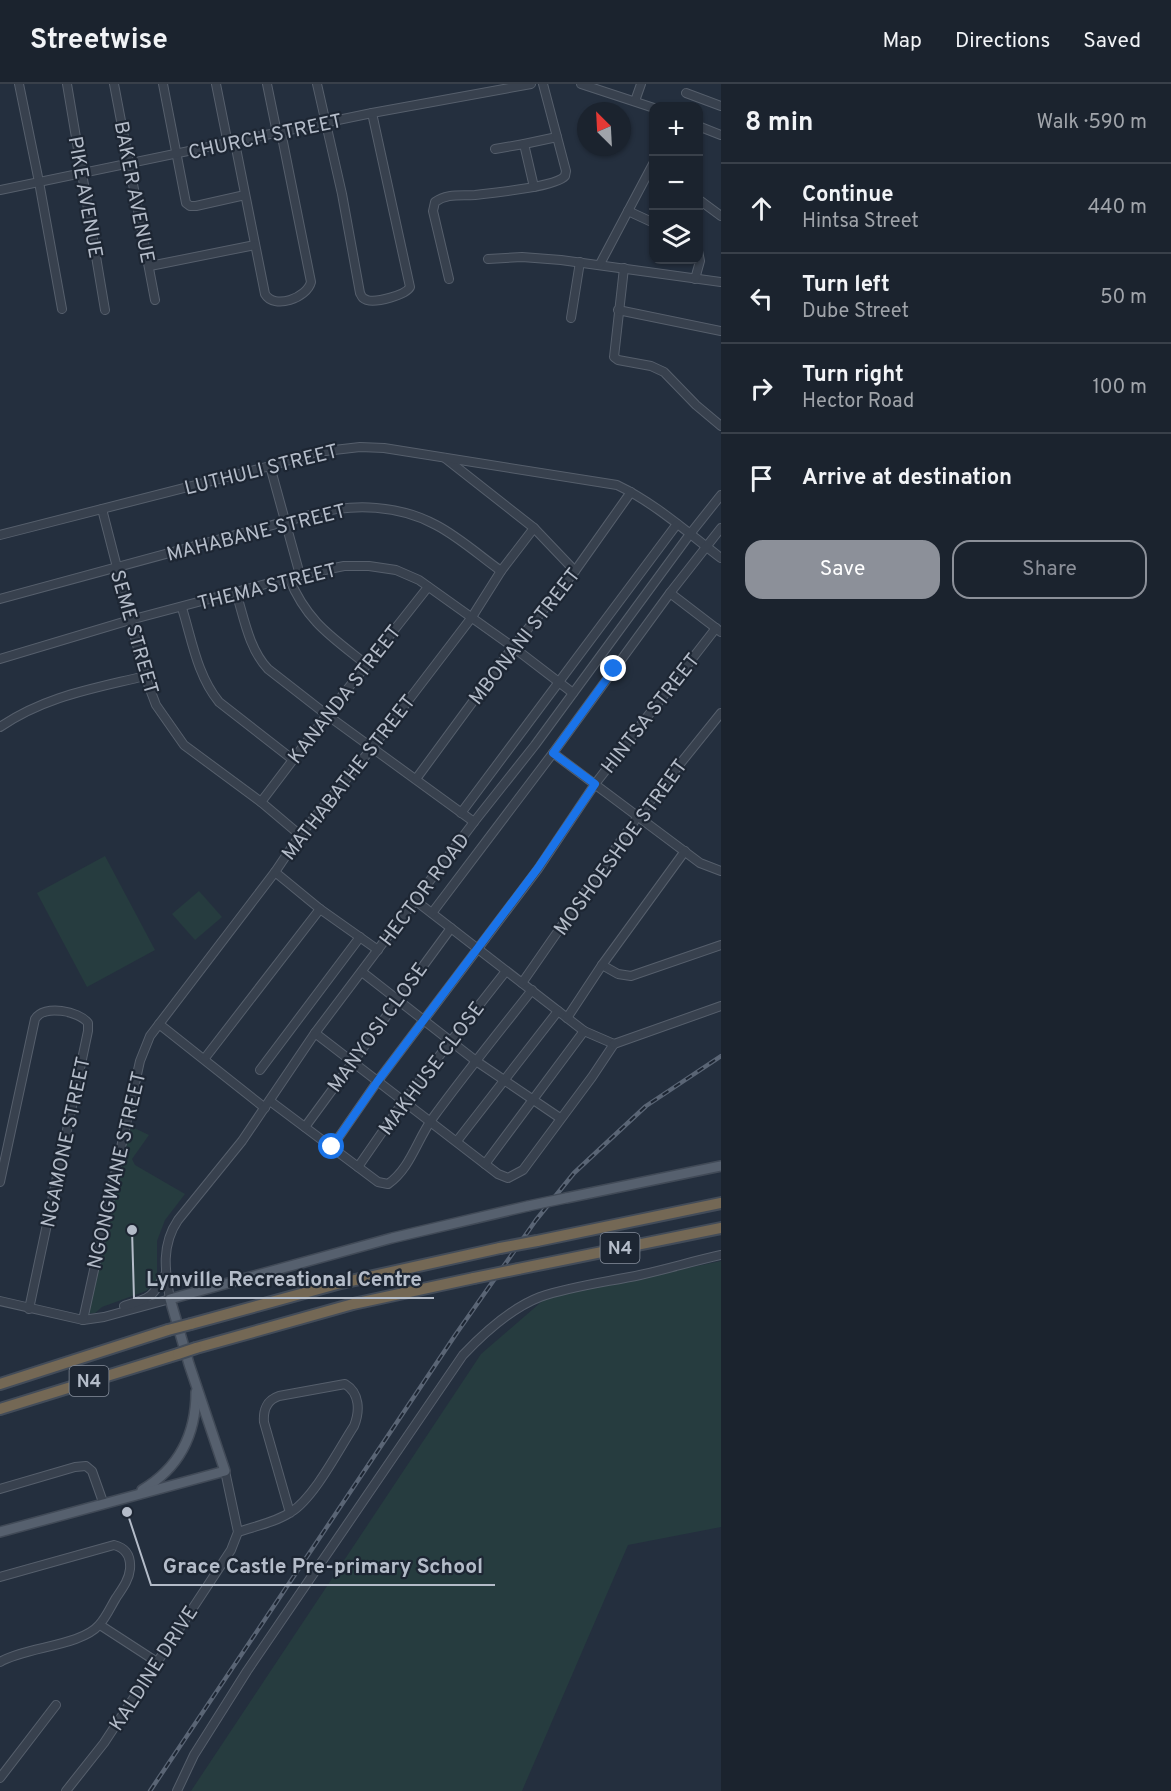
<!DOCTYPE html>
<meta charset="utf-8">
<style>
:root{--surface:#1b232e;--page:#282f3a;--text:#f1f3f6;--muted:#a0a4aa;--line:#39404a;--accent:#8c9099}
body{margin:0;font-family:Overpass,sans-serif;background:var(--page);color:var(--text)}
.controls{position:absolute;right:18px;top:18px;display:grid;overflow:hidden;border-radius:12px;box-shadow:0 2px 4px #0004}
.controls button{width:54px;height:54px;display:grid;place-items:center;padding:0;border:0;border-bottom:2px solid var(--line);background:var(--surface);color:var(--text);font:30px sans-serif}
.compass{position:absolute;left:577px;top:18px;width:54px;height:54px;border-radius:50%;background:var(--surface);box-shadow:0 2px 4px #0004;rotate:336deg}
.stop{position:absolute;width:18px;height:18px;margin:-14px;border:4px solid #1a73e8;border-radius:50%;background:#fff}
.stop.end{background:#1a73e8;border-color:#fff;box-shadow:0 2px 6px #0008}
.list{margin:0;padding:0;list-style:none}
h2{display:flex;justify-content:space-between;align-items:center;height:78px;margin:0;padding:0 24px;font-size:26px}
h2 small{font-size:20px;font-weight:400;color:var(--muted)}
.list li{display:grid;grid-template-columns:39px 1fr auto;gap:18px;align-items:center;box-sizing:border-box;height:90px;padding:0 24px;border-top:2px solid var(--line)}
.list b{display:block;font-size:22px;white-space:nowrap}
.list p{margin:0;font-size:20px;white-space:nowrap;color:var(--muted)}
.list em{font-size:20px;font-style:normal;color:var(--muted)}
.actions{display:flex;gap:12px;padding:18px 24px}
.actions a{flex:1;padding:14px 0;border:2px solid var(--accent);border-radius:18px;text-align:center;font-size:21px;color:var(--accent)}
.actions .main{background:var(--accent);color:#fff}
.icon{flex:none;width:33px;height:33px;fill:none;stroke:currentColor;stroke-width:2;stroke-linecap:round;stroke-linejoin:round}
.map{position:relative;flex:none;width:721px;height:1707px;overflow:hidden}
header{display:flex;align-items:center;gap:36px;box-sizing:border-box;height:84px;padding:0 30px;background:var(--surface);border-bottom:2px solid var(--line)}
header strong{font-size:28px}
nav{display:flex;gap:33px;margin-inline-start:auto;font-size:21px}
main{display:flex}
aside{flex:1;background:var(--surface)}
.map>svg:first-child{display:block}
.green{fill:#263c3f}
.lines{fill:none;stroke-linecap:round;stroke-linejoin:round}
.minor-casing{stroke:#565f6c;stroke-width:10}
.major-casing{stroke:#414a57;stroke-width:12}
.highway-casing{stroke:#434c59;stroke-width:14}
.minor{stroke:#38414e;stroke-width:8}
.major{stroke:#56606e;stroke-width:9}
.highway{stroke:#746855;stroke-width:10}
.rail-casing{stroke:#5a6575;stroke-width:4.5}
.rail{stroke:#1d2633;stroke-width:2;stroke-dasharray:7;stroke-linecap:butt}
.major-bridge-casing{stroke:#414a57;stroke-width:12;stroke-linecap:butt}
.highway-bridge-casing{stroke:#434c59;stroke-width:14;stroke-linecap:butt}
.major-bridge{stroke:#56606e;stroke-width:9}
.highway-bridge{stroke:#746855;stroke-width:10}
.route{stroke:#1a73e8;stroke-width:8}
.labels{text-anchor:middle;stroke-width:4.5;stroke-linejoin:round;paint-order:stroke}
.shield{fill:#1d2633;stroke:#878f9c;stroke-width:1.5}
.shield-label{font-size:18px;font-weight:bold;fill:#b4bcc9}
.street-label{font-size:20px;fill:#b4bcc9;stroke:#1d2633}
.leader{fill:none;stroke:#b4bcc9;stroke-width:2}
.callout-dot{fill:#b4bcc9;stroke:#1d2633;stroke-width:2}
.callout-label{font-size:21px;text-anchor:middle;font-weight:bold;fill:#b4bcc9;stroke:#1d2633;stroke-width:4.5;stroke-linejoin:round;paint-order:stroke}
</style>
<header>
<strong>Streetwise</strong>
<nav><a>Map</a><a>Directions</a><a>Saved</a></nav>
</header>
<main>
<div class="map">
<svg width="721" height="1707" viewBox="0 0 721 1707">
<rect width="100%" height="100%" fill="#242f3e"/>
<g class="green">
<path d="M 105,772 L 155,866 L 87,903 L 37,809 Z"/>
<path d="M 199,807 L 222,833 L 195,856 L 172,830 Z"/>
<path d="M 130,1042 L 149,1051 L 132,1075 L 135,1081 L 185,1110 L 165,1136 L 157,1157 L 157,1197 L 146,1207 L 102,1223 L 95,1229 L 81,1230 Z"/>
<path d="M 721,1177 L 721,1443 L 628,1461 L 522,1707 L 191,1707 L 481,1270 L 547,1213 Z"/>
</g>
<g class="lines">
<g class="minor-casing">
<g id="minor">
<path d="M 19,0 L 39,98 L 62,225"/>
<path d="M 67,0 L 105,226"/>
<path d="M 114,0 L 155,216"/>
<path d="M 163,0 L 186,119 L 190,122 L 196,122 L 245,111"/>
<path d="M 216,0 L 228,60"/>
<path d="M 267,0 L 277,49"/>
<path d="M 317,0 L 342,110 L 360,209 C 362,213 362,214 367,216 C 376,219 406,211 410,203 L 372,29"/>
<path d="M 581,0 L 654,24"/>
<path d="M 686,9 L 721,22"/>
<path d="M 635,17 L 641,0"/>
<path d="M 698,42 L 721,51"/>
<path d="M 235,59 L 265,210 C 274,226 307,214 311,198 L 281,48"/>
<path d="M 495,65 L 524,60"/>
<path d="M 534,103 L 524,60 L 557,53"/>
<path d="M 0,106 L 372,29 L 531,0"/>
<path d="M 698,115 L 721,132"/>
<path d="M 628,127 L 654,139"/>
<path d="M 488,175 L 522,173 L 561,176 L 721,198"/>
<path d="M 600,180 L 654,78"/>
<path d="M 150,182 L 255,161"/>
<path d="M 624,184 L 614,273 L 618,276 L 651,282 L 664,288 L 696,321 L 721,342"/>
<path d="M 449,195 L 433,127 L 435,118 C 447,109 461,112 475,111 C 492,109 556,103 565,92 L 566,87 L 543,0"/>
<path d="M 695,195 L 700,177 L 698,167"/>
<path d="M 618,226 L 721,247"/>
<path d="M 571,234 L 580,178"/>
<path d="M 445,374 L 534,444 L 575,487"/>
<path d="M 270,382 L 300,491"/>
<path d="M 102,425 L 145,592 L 156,621 L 184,661 L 261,718 L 300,751"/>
<path d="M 0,451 L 270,382 L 317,368 L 360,363 L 384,364 L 617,401 C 655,419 688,449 721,474"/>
<path d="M 289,494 C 307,538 332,553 367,581"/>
<path d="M 236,508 C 244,534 249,565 268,585 L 327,631 L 474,738"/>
<path d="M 670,509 L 721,548"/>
<path d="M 0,515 L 313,430 C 354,419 399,421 436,441 C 459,453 480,472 501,487"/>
<path d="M 182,524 C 192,556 197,591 219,618 L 292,675"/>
<path d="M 0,575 L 130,536 L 300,491 L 344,482 L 369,482 L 396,486 L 419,496 L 513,563 L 573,609"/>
<path d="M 0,643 C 46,612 92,605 145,592"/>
<path d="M 553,669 L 700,779 L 721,787"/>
<path d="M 416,695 L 513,563 L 575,487 L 631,408"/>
<path d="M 261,718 L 327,631 L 428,503"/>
<path d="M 461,729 L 677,440"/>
<path d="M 275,788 L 320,825 L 378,866"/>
<path d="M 416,817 L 584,947 L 614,960"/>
<path d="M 432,829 L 553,669 L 670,509 L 721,444"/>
<path d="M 602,881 L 618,890 L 631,892 L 721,861"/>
<path d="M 362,888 L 476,977 L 560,1034"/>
<path d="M 522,899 L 638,732 L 721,629"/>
<path d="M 567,934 L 602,881 L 685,767"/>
<path d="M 159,940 L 265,1024"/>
<path d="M 315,949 L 498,1090 L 508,1094 L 523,1086 L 592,993 L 614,960"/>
<path d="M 614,960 L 721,922"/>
<path d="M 205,974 L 320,825"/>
<path d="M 260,986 L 360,853"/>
<path d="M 270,1017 L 378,1098 L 388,1100 C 410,1085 417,1056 432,1035 C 464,991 498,949 532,906"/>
<path d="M 305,1043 L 451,844"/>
<path d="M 457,1057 L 558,927"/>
<path d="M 332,1063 L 377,998 L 538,785 L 595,700 L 716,544"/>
<path d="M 485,1080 L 584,947"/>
<path d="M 358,1083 L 403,1018 L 506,887"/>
<path d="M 0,1098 L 35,935 C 44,920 79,927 88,939 L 88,947 L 29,1225"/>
<path d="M 0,1217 L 83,1236 L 104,1233 L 170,1215 C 165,1187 161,1161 178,1136 L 242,1057 L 315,949 L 474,738 L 535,661 L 690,450 L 721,411"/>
<path d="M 124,1222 C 151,1214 152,1214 166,1189"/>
<path d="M 83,1236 L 140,977 L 150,952 L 275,788 L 300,751 L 372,664 L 472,533 L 501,487 L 534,444"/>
<path d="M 0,1405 L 75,1383 L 86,1382 L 92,1387 L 103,1418"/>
<path d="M 238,1448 C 256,1442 276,1438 291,1428 C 314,1414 339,1365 354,1342 C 360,1327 360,1309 345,1300 L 279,1312 C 267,1316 263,1326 264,1338 L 290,1429"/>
<path d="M 0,1493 L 114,1461 C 126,1464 131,1472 130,1485 C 129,1496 122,1505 116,1514 C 111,1522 106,1534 99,1541 C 81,1562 25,1563 0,1578"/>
<path d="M 100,1541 L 157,1578"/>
<path d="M 0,1694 L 56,1621"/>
<path d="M 66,1707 L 104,1659 L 231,1466 L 238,1448 L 225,1387"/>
<path d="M 177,1707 L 194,1671 L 247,1587 L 463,1271 C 484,1249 511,1224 540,1213 C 572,1202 607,1198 640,1191 C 667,1185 694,1177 721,1171"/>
</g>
</g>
<g class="major-casing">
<g id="major">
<path d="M 566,1114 L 721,1082"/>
<path d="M 142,1406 C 179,1384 196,1350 196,1308"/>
<path d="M 0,1448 L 225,1387 L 189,1280 L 170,1215 L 392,1154 L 528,1122"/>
</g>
</g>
<g class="highway-casing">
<g id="highway">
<path d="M 537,1157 L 721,1119"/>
<path d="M 518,1185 L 721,1144"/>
<path d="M 191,1240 L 337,1200 L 500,1164"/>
<path d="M 196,1264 L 353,1220 L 474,1194"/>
<path d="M 0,1300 L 168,1246"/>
<path d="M 0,1325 L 178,1270"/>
</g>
</g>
<use href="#minor" class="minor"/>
<use href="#major" class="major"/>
<use href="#highway" class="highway"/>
<g class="rail-casing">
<path id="rail" d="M 150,1707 L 456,1250 L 536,1136 L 574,1089 L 646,1022 L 721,972"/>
</g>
<use href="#rail" class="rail"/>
<g class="major-bridge-casing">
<path id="major-bridge" d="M 528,1122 L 566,1114"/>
</g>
<g class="highway-bridge-casing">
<g id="highway-bridge">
<path d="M 500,1164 L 537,1157"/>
<path d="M 474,1194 L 518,1185"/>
<path d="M 168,1246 L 191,1240"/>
<path d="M 178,1270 L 196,1264"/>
</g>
</g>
<use href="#major-bridge" class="major-bridge"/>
<use href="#highway-bridge" class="highway-bridge"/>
</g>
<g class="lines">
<path class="route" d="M 332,1063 L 377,998 L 538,784 L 595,700 L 553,669 L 614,585"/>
</g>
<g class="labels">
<g class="shield">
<rect x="600.5" y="1149" width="39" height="30" rx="4.5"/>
<rect x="69.5" y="1282" width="39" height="30" rx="4.5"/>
</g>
<g class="shield-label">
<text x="620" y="1170">N4</text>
<text x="89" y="1303">N4</text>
</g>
<g class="street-label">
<text transform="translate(265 52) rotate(-12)" y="7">CHURCH STREET</text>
<text transform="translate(135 108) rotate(79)" y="7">BAKER AVENUE</text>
<text transform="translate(86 113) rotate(80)" y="7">PIKE AVENUE</text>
<text transform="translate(261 385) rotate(-14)" y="7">LUTHULI STREET</text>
<text transform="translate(256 448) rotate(-14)" y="7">MAHABANE STREET</text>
<text transform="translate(267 502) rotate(-14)" y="7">THEMA STREET</text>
<text transform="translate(135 548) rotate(74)" y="7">SEME STREET</text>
<text transform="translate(524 552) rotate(-52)" y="7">MBONANI STREET</text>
<text transform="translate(344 610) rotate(-52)" y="7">KANANDA STREET</text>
<text transform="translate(650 629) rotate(-52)" y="7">HINTSA STREET</text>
<text transform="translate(348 693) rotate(-52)" y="7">MATHABATHE STREET</text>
<text transform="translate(620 763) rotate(-54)" y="7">MOSHOESHOE STREET</text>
<text transform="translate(424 805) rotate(-53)" y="7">HECTOR ROAD</text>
<text transform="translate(377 943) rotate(-54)" y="7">MANYOSI CLOSE</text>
<text transform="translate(431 984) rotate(-53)" y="7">MAKHUSE CLOSE</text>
<text transform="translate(65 1058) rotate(-78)" y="7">NGAMONE STREET</text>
<text transform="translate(116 1086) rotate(-77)" y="7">NGONGWANE STREET</text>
<text transform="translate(153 1584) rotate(-57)" y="7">KALDINE DRIVE</text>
</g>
</g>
<path class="leader" d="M132 1146L134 1214H434M127 1428L151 1501H495"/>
<g class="callout-dot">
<circle cx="132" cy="1146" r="6"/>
<circle cx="127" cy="1428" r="6"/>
</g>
<g class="callout-label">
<text x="284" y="1202">Lynville Recreational Centre</text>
<text x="323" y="1489">Grace Castle Pre-primary School</text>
</g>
</svg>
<div class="controls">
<button>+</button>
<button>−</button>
<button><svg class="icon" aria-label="layers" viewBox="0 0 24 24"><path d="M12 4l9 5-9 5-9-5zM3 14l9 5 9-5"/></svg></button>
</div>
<svg class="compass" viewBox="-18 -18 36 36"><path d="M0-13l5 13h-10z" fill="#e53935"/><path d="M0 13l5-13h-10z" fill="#a0a4aa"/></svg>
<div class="stop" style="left:332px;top:1063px"></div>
<div class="stop end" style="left:614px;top:585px"></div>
</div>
<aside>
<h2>8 min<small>Walk · 590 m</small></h2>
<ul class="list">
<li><svg class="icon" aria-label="ahead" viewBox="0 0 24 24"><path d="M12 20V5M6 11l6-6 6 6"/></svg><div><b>Continue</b><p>Hintsa Street</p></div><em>440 m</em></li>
<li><svg class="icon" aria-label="left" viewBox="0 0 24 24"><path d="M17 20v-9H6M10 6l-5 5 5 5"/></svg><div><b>Turn left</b><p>Dube Street</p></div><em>50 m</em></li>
<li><svg class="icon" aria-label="right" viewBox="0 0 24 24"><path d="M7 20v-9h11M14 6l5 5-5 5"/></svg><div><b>Turn right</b><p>Hector Road</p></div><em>100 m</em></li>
<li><svg class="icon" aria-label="arrive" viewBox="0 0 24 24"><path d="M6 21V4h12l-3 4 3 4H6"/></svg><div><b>Arrive at destination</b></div></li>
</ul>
<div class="actions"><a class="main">Save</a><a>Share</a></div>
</aside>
</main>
